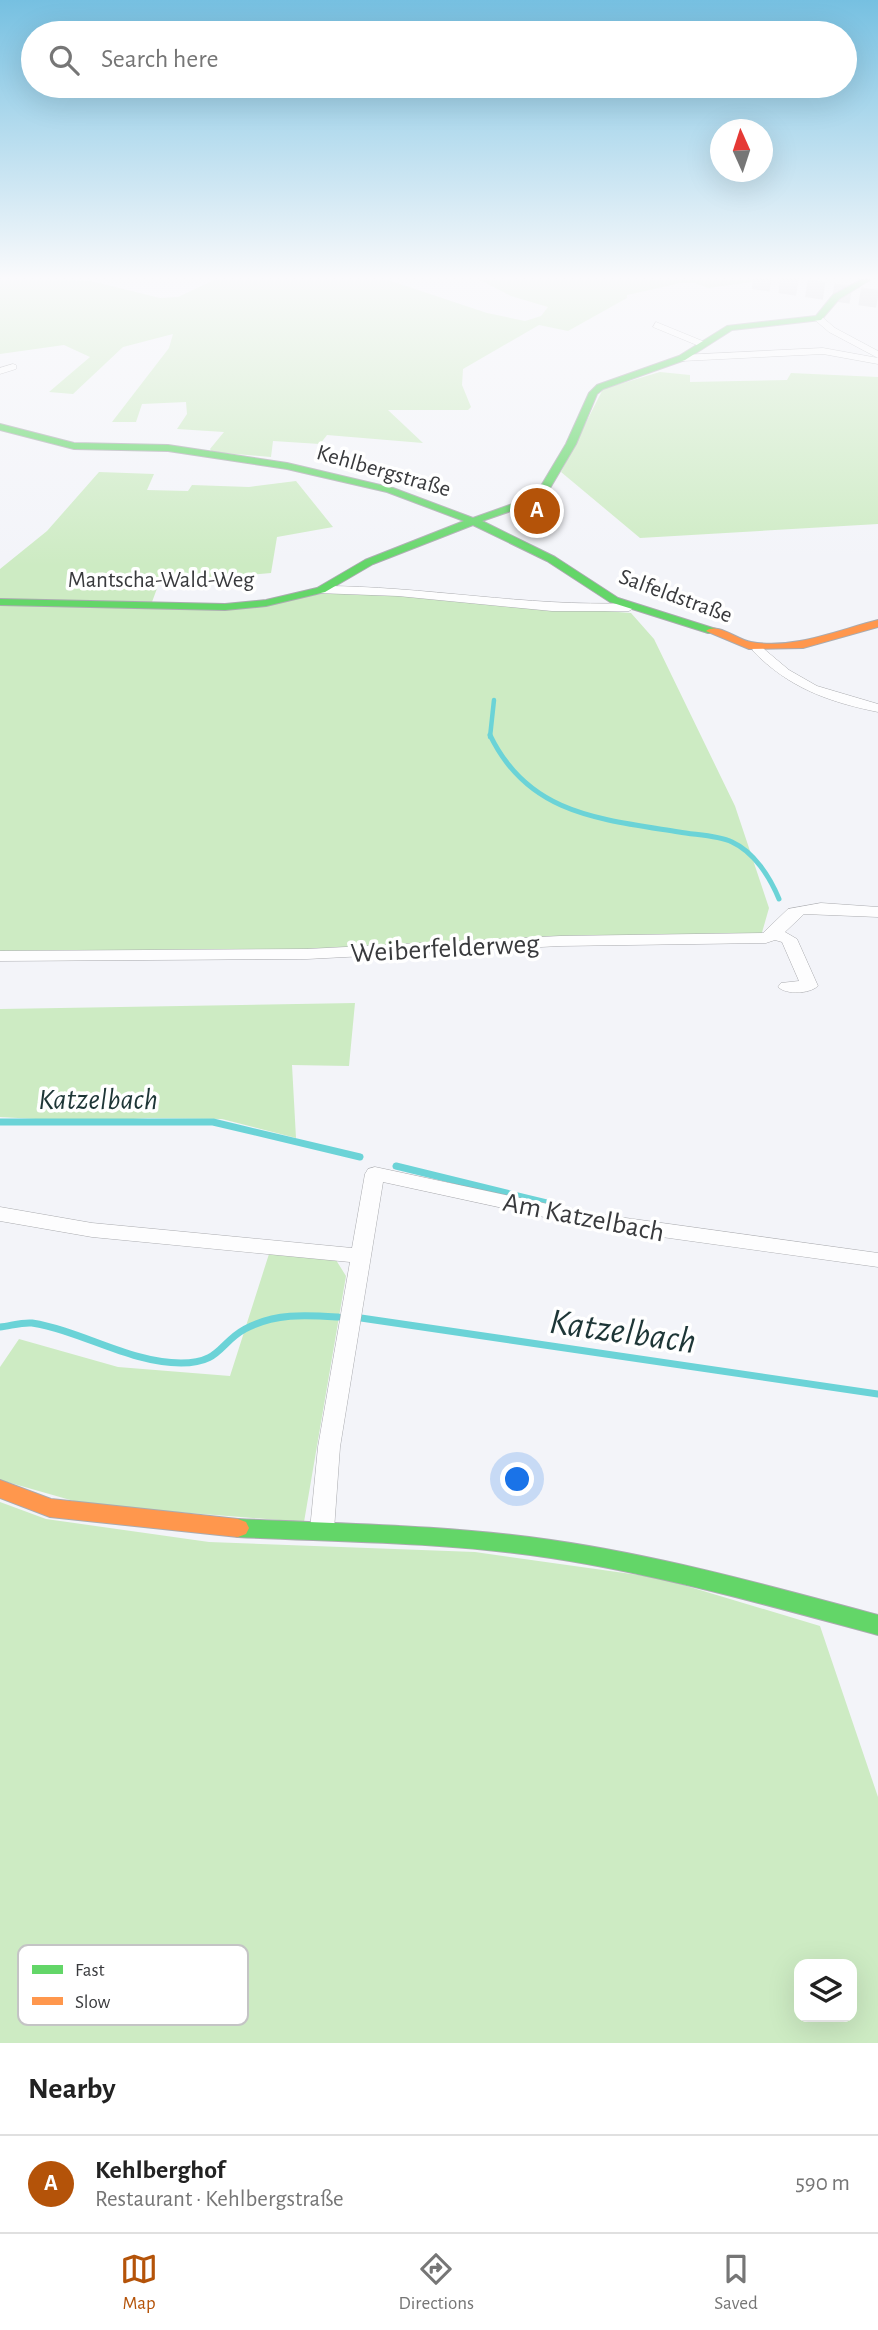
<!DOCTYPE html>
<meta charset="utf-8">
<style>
:root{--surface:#fff;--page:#f2f2f2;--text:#222;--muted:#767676;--line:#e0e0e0;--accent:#b45309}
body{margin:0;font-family:"Alegreya Sans",sans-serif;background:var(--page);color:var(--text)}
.controls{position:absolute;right:21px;bottom:21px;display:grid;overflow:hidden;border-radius:14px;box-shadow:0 7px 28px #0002}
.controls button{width:63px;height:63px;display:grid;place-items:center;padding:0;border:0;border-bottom:2px solid var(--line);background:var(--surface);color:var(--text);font:35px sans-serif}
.compass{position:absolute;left:710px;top:119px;width:63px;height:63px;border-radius:50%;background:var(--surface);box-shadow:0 7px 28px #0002;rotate:357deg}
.you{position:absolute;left:518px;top:1480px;width:24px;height:24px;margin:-18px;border:5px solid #fff;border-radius:50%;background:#1a73e8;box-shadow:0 0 0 10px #1a73e833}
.badge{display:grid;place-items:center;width:46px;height:46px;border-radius:50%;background:var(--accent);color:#fff;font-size:23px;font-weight:700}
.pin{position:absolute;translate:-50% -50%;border:4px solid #fff;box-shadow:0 2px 7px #0006}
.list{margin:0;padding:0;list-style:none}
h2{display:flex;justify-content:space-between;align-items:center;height:91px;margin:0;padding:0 28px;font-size:30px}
h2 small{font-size:23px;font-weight:400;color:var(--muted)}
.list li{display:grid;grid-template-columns:46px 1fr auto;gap:21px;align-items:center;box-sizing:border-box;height:98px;padding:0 28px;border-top:2px solid var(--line)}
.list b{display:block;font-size:26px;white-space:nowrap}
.list p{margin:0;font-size:23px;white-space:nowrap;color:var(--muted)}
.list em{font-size:23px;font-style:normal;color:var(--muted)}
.icon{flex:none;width:38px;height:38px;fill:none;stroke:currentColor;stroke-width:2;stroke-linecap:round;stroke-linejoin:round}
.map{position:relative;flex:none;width:878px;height:2043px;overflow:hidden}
.search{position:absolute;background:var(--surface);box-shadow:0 7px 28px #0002;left:21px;right:21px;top:21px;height:77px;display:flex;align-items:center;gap:18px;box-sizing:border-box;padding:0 24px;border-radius:38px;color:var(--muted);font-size:26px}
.sheet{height:189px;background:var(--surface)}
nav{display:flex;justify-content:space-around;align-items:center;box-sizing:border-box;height:98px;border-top:2px solid var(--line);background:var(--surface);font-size:19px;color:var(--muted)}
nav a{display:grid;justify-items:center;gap:4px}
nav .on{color:var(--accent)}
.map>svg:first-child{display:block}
.green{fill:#cdebc3;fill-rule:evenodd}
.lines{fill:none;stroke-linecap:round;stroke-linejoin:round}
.stream-far2{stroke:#6bd3d7;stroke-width:4.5}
.stream-far1{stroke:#6bd3d7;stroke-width:5}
.stream{stroke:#6bd3d7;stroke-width:7}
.highway-tunnel{stroke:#cecfd3;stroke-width:18;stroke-dasharray:18 9;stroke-linecap:butt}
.street-casing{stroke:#aaabaf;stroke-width:1}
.fast-casing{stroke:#aaabaf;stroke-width:2}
.slow-casing{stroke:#aaabaf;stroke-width:2}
.street{fill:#fdfdfe;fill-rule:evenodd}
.fast{fill:#63d668;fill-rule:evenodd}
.slow{fill:#ff974d;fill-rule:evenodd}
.labels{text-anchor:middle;stroke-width:7;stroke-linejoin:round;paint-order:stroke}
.far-street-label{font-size:23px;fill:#393a3d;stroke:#fff}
.street-label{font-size:28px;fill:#393a3d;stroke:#fff}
.water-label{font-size:30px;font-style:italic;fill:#1e3637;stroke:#fff}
.near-water-label{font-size:37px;font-style:italic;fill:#1e3637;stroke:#fff}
.key{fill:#fff;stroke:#c4c4c5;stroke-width:2}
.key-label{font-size:19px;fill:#393a3d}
</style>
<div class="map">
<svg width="878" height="2043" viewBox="0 0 878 2043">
<rect width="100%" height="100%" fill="#f3f4f9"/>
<g class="green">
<path d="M 0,280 L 91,281 L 160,298 L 178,297 L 214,280 L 388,280 L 487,313 L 525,321 L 541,316 L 548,307 L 511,296 L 480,280 L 767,280 L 708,288 L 695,283 L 681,283 L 627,295 L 627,298 L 568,331 L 539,325 L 463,369 L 462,385 L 471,407 L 468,410 L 388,410 L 423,443 L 327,435 L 320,444 L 273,441 L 271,457 L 212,452 L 210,449 L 224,432 L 177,429 L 187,414 L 186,402 L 142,404 L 136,422 L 112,422 L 169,348 L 173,334 L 123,347 L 73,394 L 49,392 L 90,357 L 64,345 L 0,354 Z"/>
<path d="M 660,372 L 690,375 L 690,382 L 787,380 L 791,373 L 878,377 L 878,524 L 640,538 L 561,472 L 603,389 Z"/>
<path d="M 99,472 L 154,474 L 147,490 L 188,491 L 192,485 L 249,487 L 296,481 L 333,527 L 277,537 L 271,573 L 159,583 L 152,602 L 0,599 L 0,569 L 47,531 Z"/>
<path d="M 357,592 L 631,613 L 654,639 L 735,806 L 769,908 L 761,936 L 262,952 L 0,954 L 0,605 L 232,609 L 321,594 Z"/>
<path d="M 355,1003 L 349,1066 L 292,1065 L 296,1138 L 222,1119 L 148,1118 L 89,1122 L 0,1117 L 0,1009 Z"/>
<path d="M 269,1254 L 336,1260 L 346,1276 L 304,1522 L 88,1505 L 0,1480 L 0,1367 L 19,1339 L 118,1367 L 230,1376 Z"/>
<path d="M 0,1502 L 46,1519 L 209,1542 L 475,1552 L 660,1578 L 820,1626 L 878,1797 L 878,2043 L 0,2043 ZM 799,1964 L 852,1964 L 852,2017 L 799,2017 Z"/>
</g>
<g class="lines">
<path class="stream-far2" d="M 490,737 L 494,700"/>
<path class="stream-far1" d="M 490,735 C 528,814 598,819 679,832 C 695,835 717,835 732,842 C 754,852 770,877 779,899"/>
<g class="stream">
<path d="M 0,1122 L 213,1122 L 360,1157"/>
<path d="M 396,1166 L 559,1206"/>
<path d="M 361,1318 L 878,1394"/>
<path d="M 0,1327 C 10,1326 22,1322 32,1323 C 82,1331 130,1363 181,1363 C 221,1363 219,1343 245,1329 C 275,1313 305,1315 338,1317"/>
</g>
<path class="highway-tunnel" d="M 753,280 L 878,299"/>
<g class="street-casing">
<g id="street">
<path d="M 815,316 L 821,316 L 835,328 L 878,351 L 878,358 L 829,332 L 815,320 Z"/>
<path d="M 656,322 L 705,342 L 707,344 L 699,346 L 653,327 Z"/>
<path d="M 823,348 L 878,358 L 878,364 L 823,354 L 682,361 L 677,358 L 682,355 Z"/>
<path d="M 13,364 L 16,365 L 16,369 L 0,374 L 0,368 Z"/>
<path d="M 321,586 C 424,586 526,607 629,603 L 635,607 L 629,611 L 552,611 L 398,596 L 317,593 L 315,590 Z"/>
<path d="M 758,644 L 789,670 L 817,686 L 878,704 L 878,712 C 829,702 789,688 753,651 L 752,648 Z"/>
<path d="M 821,903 L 878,907 L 878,917 L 804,914 L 785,932 L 797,939 L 818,986 C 809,994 787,995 778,987 L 781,983 L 799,981 L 782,942 L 775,940 L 766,943 L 560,946 L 307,959 L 0,961 L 0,951 L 307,949 L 560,936 L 763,933 L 788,909 Z"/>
<path d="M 375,1167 L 590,1213 L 878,1253 L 878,1267 L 590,1227 L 383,1182 L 340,1447 L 334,1530 L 330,1537 L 322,1540 L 314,1537 L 310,1530 L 318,1447 L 350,1262 L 92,1237 L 0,1221 L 0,1207 L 92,1223 L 352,1248 L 365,1174 L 368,1169 Z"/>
</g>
</g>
<g class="fast-casing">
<g id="fast">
<path d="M 861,280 L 870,280 L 839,299 L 821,320 L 732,330 L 685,360 L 603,389 L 597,394 L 576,444 L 543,500 L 482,521 L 555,557 L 618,598 L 716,629 L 716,633 L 708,633 L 610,602 L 547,561 L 473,525 L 373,564 L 325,592 L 266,606 L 225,610 L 0,605 L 0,599 L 225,604 L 266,600 L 317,588 L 365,560 L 464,521 L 387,492 L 287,469 L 168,451 L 74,449 L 0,430 L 0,424 L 74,443 L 168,445 L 287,463 L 393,488 L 473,518 L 535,496 L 566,444 L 589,393 L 597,385 L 679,356 L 727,326 L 816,316 L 833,295 Z"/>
<path d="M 238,1519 C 342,1524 448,1525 551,1540 C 662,1556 770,1586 878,1615 L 878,1635 C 770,1606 662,1575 551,1558 C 448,1542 342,1542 238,1537 L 230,1534 L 227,1528 L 230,1522 Z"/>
</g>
</g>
<g class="slow-casing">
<g id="slow">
<path d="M 878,620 L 878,627 L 803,648 L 749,649 L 706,631 C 718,622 737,640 751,642 C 793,650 838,630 878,620 Z"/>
<path d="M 0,1480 L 51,1499 L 238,1519 L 246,1522 L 249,1528 L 246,1534 L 238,1537 L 50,1517 L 0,1498 Z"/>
</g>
</g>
<use href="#street" class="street"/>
<use href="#fast" class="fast"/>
<use href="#slow" class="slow"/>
</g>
<linearGradient id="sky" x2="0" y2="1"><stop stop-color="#76c0e1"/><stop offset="0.49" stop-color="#fafafc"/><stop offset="1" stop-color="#fafafc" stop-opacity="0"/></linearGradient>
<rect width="878" height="566" fill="url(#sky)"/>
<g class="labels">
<g class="far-street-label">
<text transform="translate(384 470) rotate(16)" y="8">Kehlbergstraße</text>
<text x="161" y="587">Mantscha-Wald-Weg</text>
<text transform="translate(676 595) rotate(20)" y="8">Salfeldstraße</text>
</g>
<g class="street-label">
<text transform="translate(445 947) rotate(-3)" y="10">Weiberfelderweg</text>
<text transform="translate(584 1216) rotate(11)" y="10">Am Katzelbach</text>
</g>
<g class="water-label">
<text x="98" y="1109">Katzelbach</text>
</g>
<g class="near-water-label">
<text transform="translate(623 1330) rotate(8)" y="13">Katzelbach</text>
</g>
</g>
<rect x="18" y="1945" width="230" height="80" rx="10" class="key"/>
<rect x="32" y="1965" width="31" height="9" fill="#63d668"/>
<rect x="32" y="1997" width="31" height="8" fill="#ff974d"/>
<g class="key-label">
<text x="75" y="1976">Fast</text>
<text x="75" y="2008">Slow</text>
</g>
</svg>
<div class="controls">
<button><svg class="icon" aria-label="layers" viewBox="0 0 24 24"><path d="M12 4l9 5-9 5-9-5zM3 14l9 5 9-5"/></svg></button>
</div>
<svg class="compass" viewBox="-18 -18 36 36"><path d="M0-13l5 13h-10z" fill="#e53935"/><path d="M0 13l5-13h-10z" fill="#767676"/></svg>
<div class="you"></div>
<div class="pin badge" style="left:537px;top:511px">A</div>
<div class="search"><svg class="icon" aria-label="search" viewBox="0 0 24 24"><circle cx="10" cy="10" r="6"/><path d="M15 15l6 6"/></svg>Search here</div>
</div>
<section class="sheet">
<h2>Nearby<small></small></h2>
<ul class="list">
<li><span class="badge">A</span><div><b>Kehlberghof</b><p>Restaurant · Kehlbergstraße</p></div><em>590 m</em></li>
</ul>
</section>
<nav>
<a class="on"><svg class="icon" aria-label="map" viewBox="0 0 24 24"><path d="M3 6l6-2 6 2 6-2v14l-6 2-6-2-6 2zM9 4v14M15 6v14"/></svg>Map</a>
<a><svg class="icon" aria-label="directions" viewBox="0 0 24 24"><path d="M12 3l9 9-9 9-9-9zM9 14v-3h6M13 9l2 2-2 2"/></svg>Directions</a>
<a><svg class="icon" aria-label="saved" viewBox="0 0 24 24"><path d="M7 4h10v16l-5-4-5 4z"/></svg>Saved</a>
</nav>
